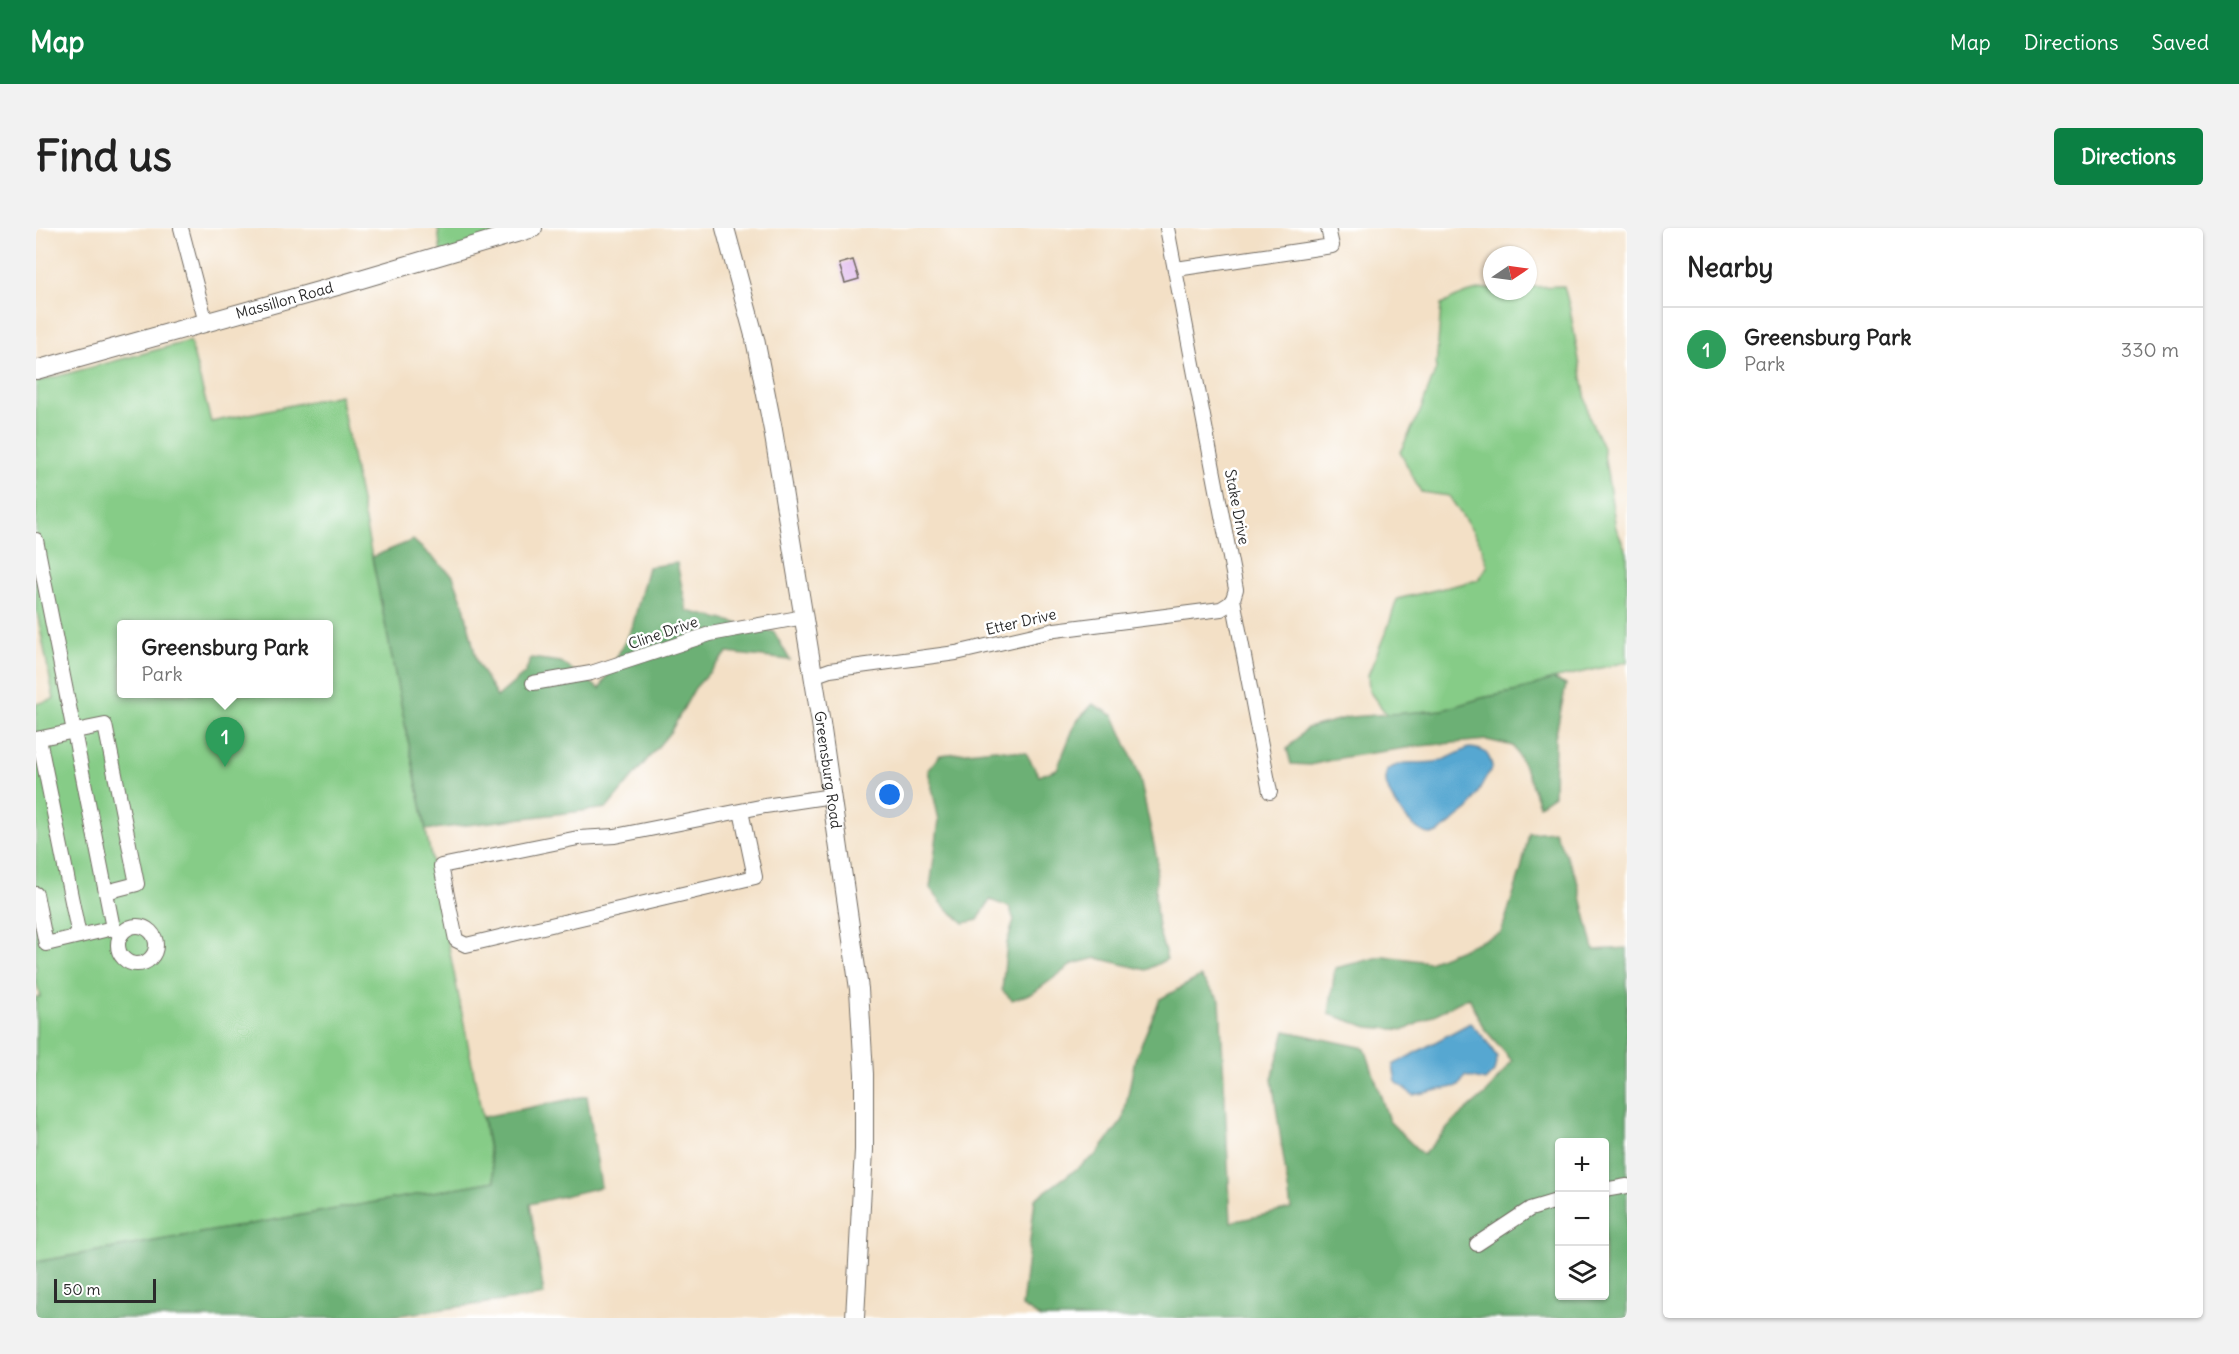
<!DOCTYPE html>
<meta charset="utf-8">
<style>
:root{--surface:#fff;--page:#f2f2f2;--text:#222;--muted:#767676;--line:#e0e0e0;--accent:#0b8043}
body{margin:0;font-family:Delius,sans-serif;background:var(--page);color:var(--text)}
.controls{position:absolute;right:18px;bottom:18px;display:grid;overflow:hidden;border-radius:6px;box-shadow:0 2px 4px #0004}
.controls button{width:54px;height:54px;display:grid;place-items:center;padding:0;border:0;border-bottom:2px solid var(--line);background:var(--surface);color:var(--text);font:30px sans-serif}
.compass{position:absolute;left:1447px;top:18px;width:54px;height:54px;border-radius:50%;background:var(--surface);box-shadow:0 2px 4px #0004;rotate:77deg}
.scale{position:absolute;left:18px;bottom:15px;width:102px;box-sizing:border-box;padding-left:6px;border:3px solid #2b2b2b;border-top:0;font-size:16px;line-height:21px;white-space:nowrap;color:#2b2b2b;-webkit-text-stroke:4px #fff;paint-order:stroke}
.you{position:absolute;left:854px;top:567px;width:21px;height:21px;margin:-15px;border:4px solid #fff;border-radius:50%;background:#1a73e8;box-shadow:0 0 0 9px #1a73e833}
.badge{display:grid;place-items:center;width:39px;height:39px;border-radius:50%;background:var(--accent);color:#fff;font-size:20px;font-weight:700}
.pin{position:absolute;translate:-50% -50px;filter:drop-shadow(0 2px 3px #0008)}
.pin::after{content:'';position:absolute;top:32px;width:21px;height:18px;background:inherit;clip-path:polygon(0 0,100% 0,50% 100%)}
.popup{position:absolute;left:81px;top:392px;width:216px;height:78px;box-sizing:border-box;display:grid;place-content:center;border-radius:6px;background:var(--surface);filter:drop-shadow(0 2px 4px #0005);font-size:20px;white-space:nowrap;color:var(--muted)}
.popup b{font-size:22px;color:var(--text)}
.popup::after{content:'';position:absolute;left:50%;top:100%;margin-left:-12px;border:12px solid transparent;border-top-color:var(--surface)}
.list{margin:0;padding:0;list-style:none}
h2{display:flex;justify-content:space-between;align-items:center;height:78px;margin:0;padding:0 24px;font-size:26px}
h2 small{font-size:20px;font-weight:400;color:var(--muted)}
.list li{display:grid;grid-template-columns:39px 1fr auto;gap:18px;align-items:center;box-sizing:border-box;height:84px;padding:0 24px;border-top:2px solid var(--line)}
.list b{display:block;font-size:22px;white-space:nowrap}
.list p{margin:0;font-size:20px;white-space:nowrap;color:var(--muted)}
.list em{font-size:20px;font-style:normal;color:var(--muted)}
.icon{flex:none;width:33px;height:33px;fill:none;stroke:currentColor;stroke-width:2;stroke-linecap:round;stroke-linejoin:round}
.map{position:relative;flex:none;width:1591px;height:1090px;overflow:hidden;border-radius:6px}
header{display:flex;align-items:center;gap:36px;box-sizing:border-box;height:84px;padding:0 30px;background:var(--accent);color:#fff}
header strong{font-size:28px}
nav{display:flex;gap:33px;margin-inline-start:auto;font-size:21px}
.intro{display:flex;align-items:center;justify-content:space-between;box-sizing:border-box;height:144px;padding:0 36px}
h1{margin:0;font-size:42px}
.button{padding:15px 27px;border-radius:6px;background:var(--accent);color:#fff;font-size:21px;font-weight:700}
main{display:flex;gap:36px;padding:0 36px}
aside{flex:1;background:var(--surface);border-radius:6px;box-shadow:0 2px 4px #0004}
.map>svg:first-child{display:block}
.green{fill:#86cc87;stroke:#587c59;stroke-width:1.5;fill-rule:evenodd}
.forest{fill:#6cb074;stroke:#4c6e50;stroke-width:1.5;fill-rule:evenodd}
.water{fill:#57a7d1;stroke:#41697e;stroke-width:1.5}
.building{fill:#daaeea}
.lines{fill:none;stroke-linecap:round;stroke-linejoin:round}
.minor-casing{stroke:#716a61;stroke-width:16}
.major-casing{stroke:#716a61;stroke-width:20}
.minor{stroke:#fff;stroke-width:14}
.major{stroke:#fff;stroke-width:18}
.labels{text-anchor:middle;stroke-width:5;stroke-linejoin:round;paint-order:stroke}
.street-label{font-size:15px;fill:#2b2b2b;stroke:#fff}
</style>
<header>
<strong>Map</strong>
<nav><a>Map</a><a>Directions</a><a>Saved</a></nav>
</header>
<div class="intro"><h1>Find us</h1><a class="button">Directions</a></div>
<main>
<div class="map">
<svg width="1591" height="1090" viewBox="0 0 1591 1090">
<rect width="100%" height="100%" fill="#fff"/>
<filter id="ink" filterUnits="userSpaceOnUse"><feTurbulence type="fractalNoise" baseFrequency=".0167" numOctaves="2"/><feDisplacementMap in="SourceGraphic" scale="12" xChannelSelector="R" yChannelSelector="G"/><feConvolveMatrix kernelMatrix="1 2 1 2 8 2 1 2 1" color-interpolation-filters="sRGB"/></filter>
<filter id="wash" filterUnits="userSpaceOnUse"><feTurbulence type="fractalNoise" baseFrequency=".008" numOctaves="4" result="noise"/><feDisplacementMap in="SourceGraphic" scale="24" xChannelSelector="R" yChannelSelector="G"/><feGaussianBlur stdDeviation="1.35" result="paint"/><feColorMatrix in="noise" values="0 0 0 0 0 0 0 0 0 0 0 0 0 0 0 0 0 1.4 0 .05"/><feComposite in="paint" operator="in"/></filter>
<g filter="url(#wash)">
<rect width="100%" height="100%" fill="#f3e0c6"/>
<g class="green">
<path d="M 402,0 L 497,0 L 405,27 Z"/>
<path d="M 1528,58 L 1534,81 L 1553,189 L 1567,220 L 1580,300 L 1591,325 L 1591,434 L 1517,451 L 1482,463 L 1446,470 L 1407,482 L 1351,487 L 1333,463 L 1332,447 L 1353,396 L 1361,371 L 1442,352 L 1452,338 L 1443,313 L 1413,268 L 1385,264 L 1364,224 L 1384,184 L 1400,141 L 1405,77 C 1422,67 1437,61 1456,60 L 1456,63 L 1492,63 L 1492,59 Z"/>
<path d="M 154,113 L 175,194 L 304,167 L 459,953 L 0,1034 L 0,769 L 4,769 L 0,752 L 0,476 L 18,471 L 0,379 L 0,154 ZM 86,396 L 292,396 L 292,466 L 86,466 Z"/>
</g>
<g class="forest">
<path d="M 377,312 L 417,348 L 428,378 L 441,434 L 461,469 L 489,445 L 495,430 L 525,434 L 564,461 L 596,400 L 612,339 L 641,335 L 651,383 L 738,404 L 754,432 L 691,425 L 659,460 L 635,503 L 571,580 L 390,602 L 336,329 Z"/>
<path d="M 1517,451 L 1530,457 L 1519,510 L 1518,567 L 1503,577 L 1490,542 L 1477,518 L 1451,512 L 1384,518 L 1309,529 L 1274,537 L 1255,536 L 1251,521 L 1271,500 L 1314,489 L 1407,482 L 1446,470 L 1482,463 Z"/>
<path d="M 1057,476 L 1078,488 L 1103,546 L 1121,631 L 1119,669 L 1122,700 L 1131,731 L 1110,742 L 1061,730 L 1037,736 L 997,765 L 976,772 L 966,762 L 971,715 L 978,692 L 973,679 L 954,672 L 942,692 L 928,695 L 908,678 L 894,660 L 903,592 L 892,542 L 904,527 L 959,521 L 990,525 L 1003,548 L 1021,541 L 1040,494 Z"/>
<path d="M 1518,603 L 1540,648 L 1558,722 L 1591,720 L 1591,1090 L 1005,1090 L 986,1078 L 999,971 L 1061,926 L 1087,892 L 1099,831 L 1124,771 L 1164,749 L 1184,772 L 1195,994 L 1255,981 L 1236,851 L 1249,803 L 1329,820 L 1353,893 L 1387,927 L 1417,894 L 1452,864 L 1476,833 L 1447,799 L 1433,769 L 1369,802 L 1332,799 L 1293,786 L 1299,740 L 1348,728 L 1393,734 L 1465,705 L 1485,642 L 1493,605 ZM 1524,914 L 1568,914 L 1568,1068 L 1524,1068 Z"/>
<path d="M 551,868 L 565,959 L 494,976 L 508,1067 L 343,1090 L 0,1090 L 0,1034 L 459,953 L 447,889 Z"/>
</g>
<g class="water">
<path d="M 1433,520 C 1448,521 1453,524 1456,539 L 1433,581 L 1402,605 C 1383,613 1357,577 1352,561 C 1349,555 1350,549 1351,542 C 1372,530 1378,537 1398,534 C 1410,533 1422,524 1433,520 Z"/>
<path d="M 1434,795 L 1449,811 L 1461,829 L 1458,844 L 1449,853 L 1429,848 L 1423,858 L 1377,867 L 1360,854 L 1357,837 Z"/>
</g>
<g id="blocks">
<path class="building" d="M 817,32 L 823,51 L 809,55 L 803,36 Z"/>
</g>
</g>
<g filter="url(#ink)">
<use href="#blocks" fill-opacity="0" stroke="#716a61" stroke-width="1.5"/>
<g class="lines">
<g class="minor-casing">
<g id="minor">
<path d="M 145,0 L 170,95"/>
<path d="M 1131,0 L 1200,361 L 1197,371 L 1234,564"/>
<path d="M 1140,41 L 1296,18 L 1292,0"/>
<path d="M 0,312 L 77,700 L 85,707"/>
<path d="M 777,448 L 794,442 L 920,425 L 1019,402 L 1185,381 L 1193,376 L 1197,371"/>
<path d="M 497,455 L 555,445 L 674,406 L 768,389"/>
<path d="M 0,511 L 69,497 L 101,656 L 70,664"/>
<path d="M 3,511 L 43,708"/>
<path d="M 705,583 L 719,649 L 430,717 L 420,712 L 405,638 L 542,610 L 579,608 L 729,578 L 796,568"/>
<path d="M 0,666 L 10,716 L 77,700"/>
<circle cx="101" cy="717" r="19"/>
<path d="M 1568,962 L 1591,958"/>
<path d="M 1441,1016 L 1494,981 L 1524,972"/>
</g>
</g>
<g class="major-casing">
<g id="major">
<path id="s1" d="M 689,0 L 719,111 L 737,202 L 785,495 L 823,761 L 828,846 L 828,922 L 819,1090"/>
<path id="s2" d="M 0,142 L 308,56 L 497,0"/>
</g>
</g>
<use href="#minor" class="minor"/>
<use href="#major" class="major"/>
</g>
</g>
<g class="labels">
<g class="street-label">
<text dy="5" stroke="none"><textPath href="#s2" startOffset="258">Massillon Road</textPath></text>
<text transform="translate(1201 279) rotate(79)" y="5">Stake Drive</text>
<text transform="translate(985 394) rotate(-13)" y="5">Etter Drive</text>
<text transform="translate(627 405) rotate(-19)" y="5">Cline Drive</text>
<text dy="5" stroke="none"><textPath href="#s1" startOffset="552">Greensburg Road</textPath></text>
</g>
</g>
</svg>
<div class="controls">
<button>+</button>
<button>−</button>
<button><svg class="icon" aria-label="layers" viewBox="0 0 24 24"><path d="M12 4l9 5-9 5-9-5zM3 14l9 5 9-5"/></svg></button>
</div>
<svg class="compass" viewBox="-18 -18 36 36"><path d="M0-13l5 13h-10z" fill="#e53935"/><path d="M0 13l5-13h-10z" fill="#767676"/></svg>
<div class="scale">50 m</div>
<div class="you"></div>
<div class="pin badge" style="left:189px;top:539px;background:#2e9e5b">1</div>
<div class="popup"><b>Greensburg Park</b>Park</div>
</div>
<aside>
<h2>Nearby<small></small></h2>
<ul class="list">
<li><span class="badge" style="background:#2e9e5b">1</span><div><b>Greensburg Park</b><p>Park</p></div><em>330 m</em></li>
</ul>
</aside>
</main>
